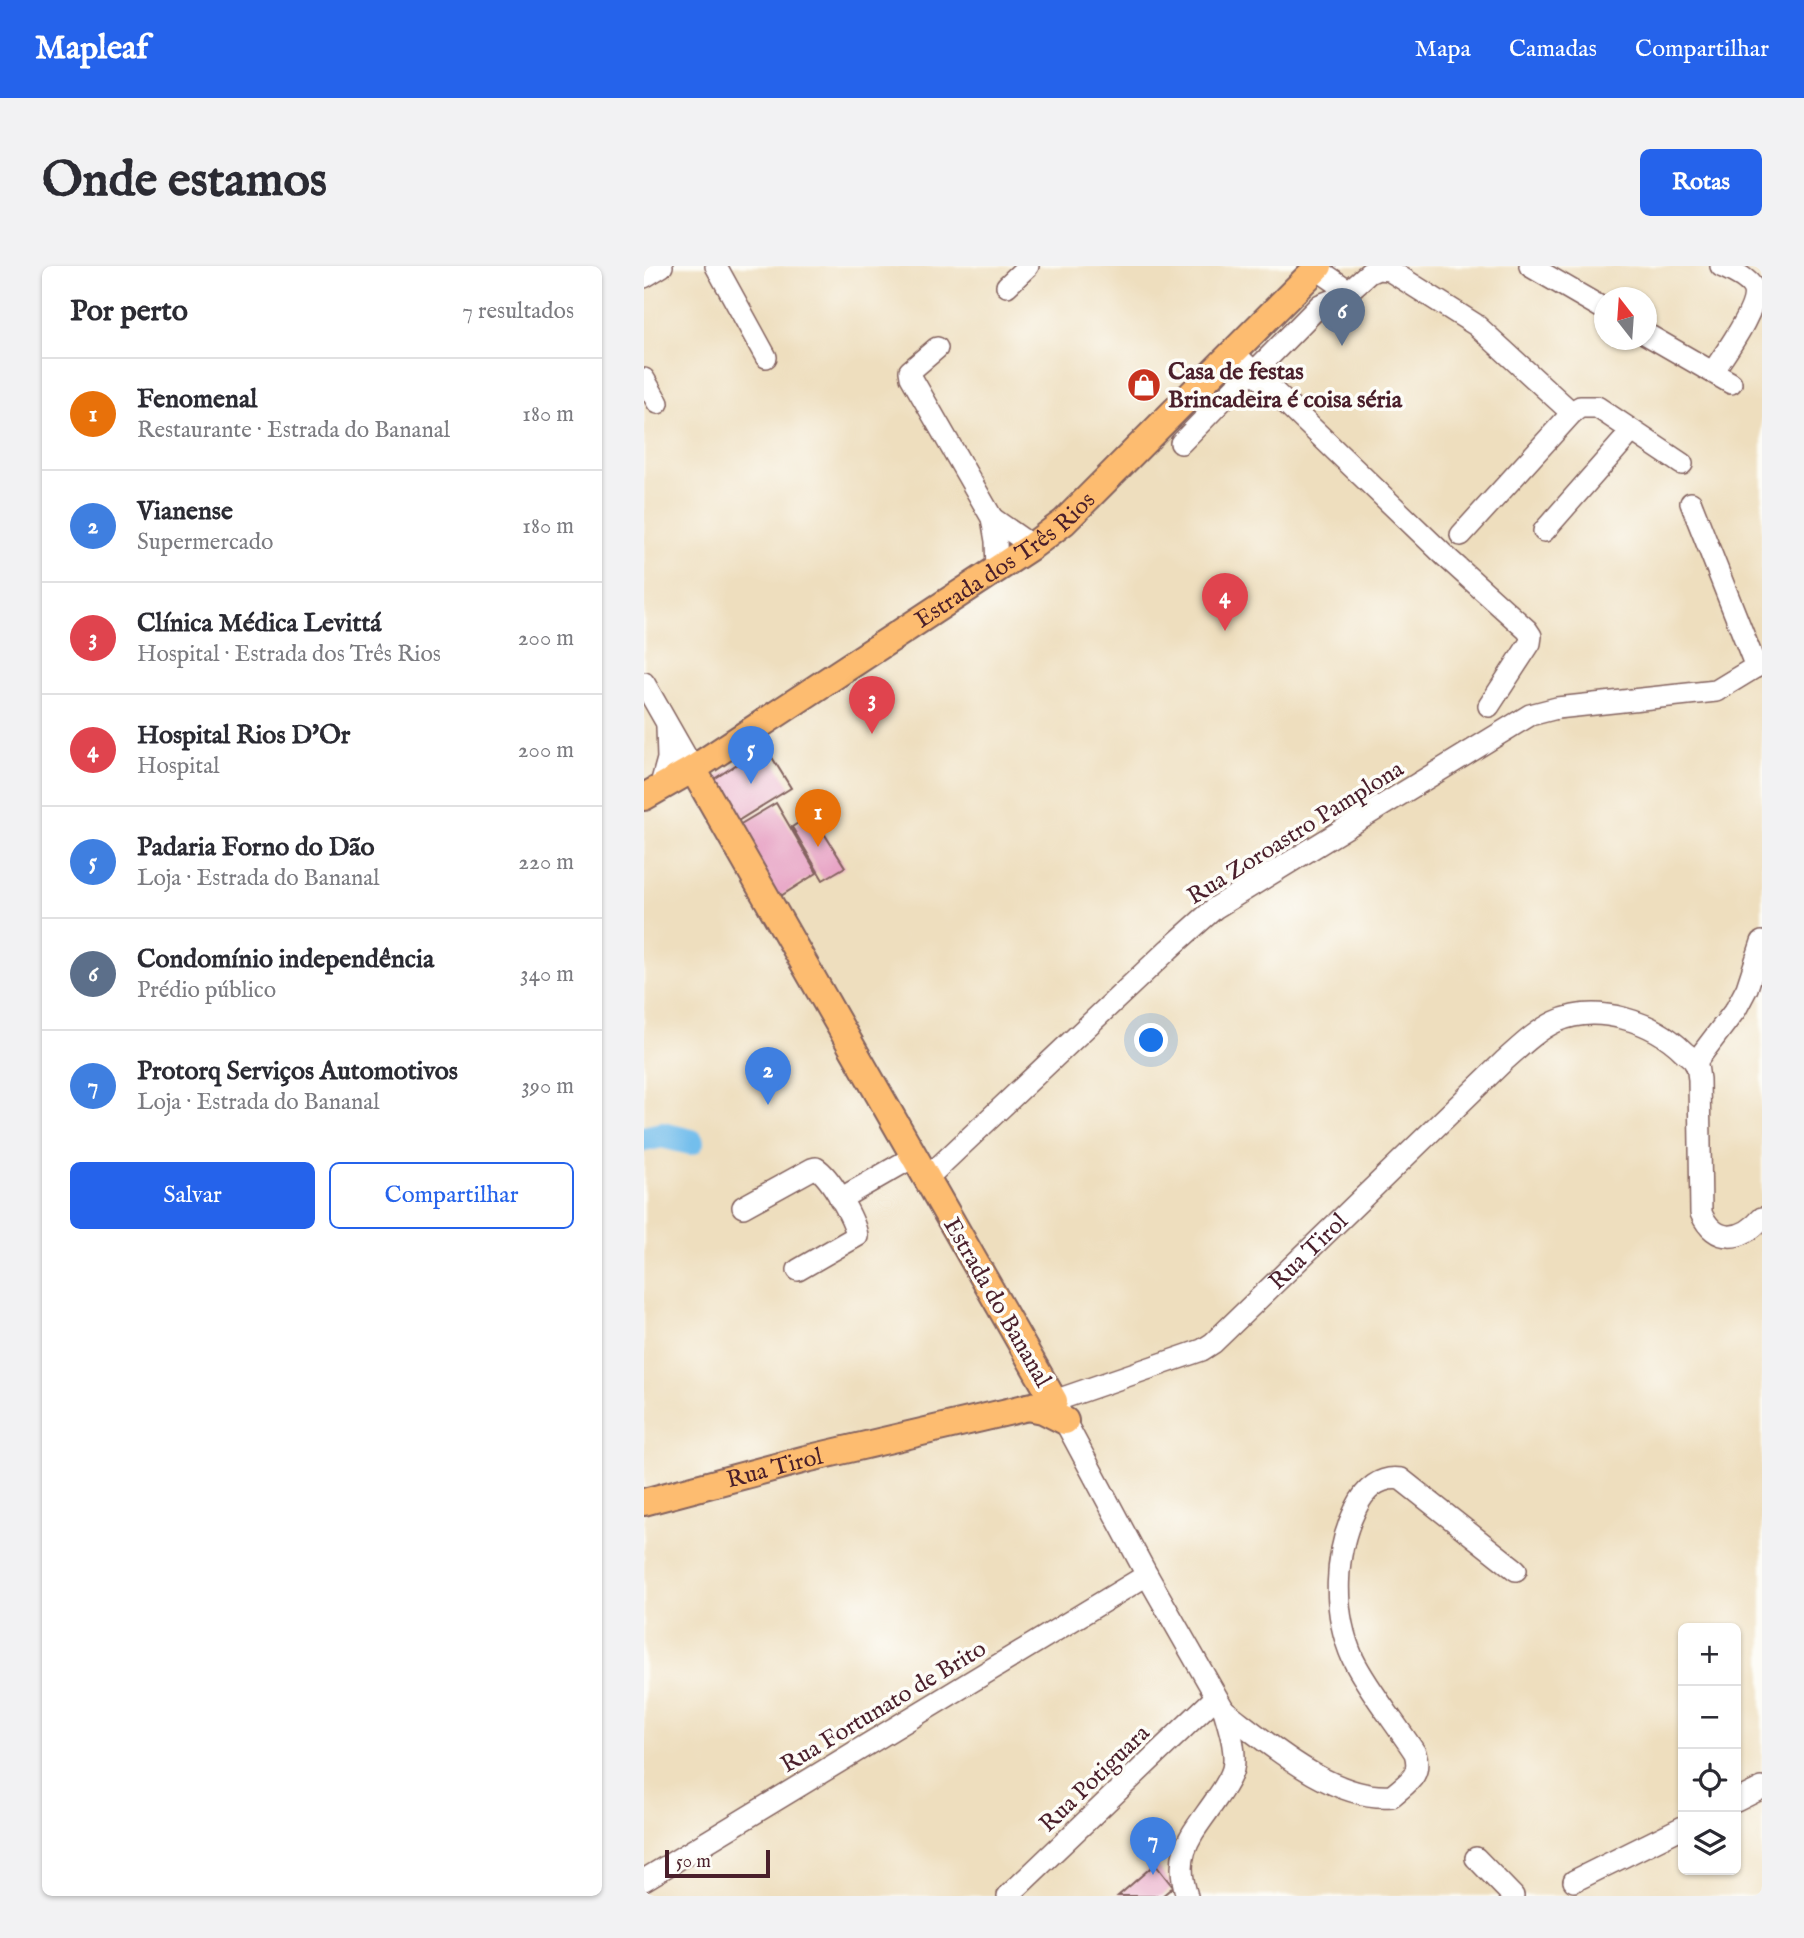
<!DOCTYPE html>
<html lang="pt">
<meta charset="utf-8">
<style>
:root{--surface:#fff;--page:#f2f2f3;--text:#2b2b33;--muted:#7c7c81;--line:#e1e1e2;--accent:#2563eb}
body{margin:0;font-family:"IM FELL English",serif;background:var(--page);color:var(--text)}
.controls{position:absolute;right:21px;bottom:21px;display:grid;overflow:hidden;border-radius:10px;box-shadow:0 2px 5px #0004}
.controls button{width:63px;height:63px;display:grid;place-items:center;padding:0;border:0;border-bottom:2px solid var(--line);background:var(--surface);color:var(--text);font:35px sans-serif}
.compass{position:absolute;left:950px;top:21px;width:63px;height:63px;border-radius:50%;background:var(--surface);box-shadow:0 2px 5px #0004;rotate:343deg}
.scale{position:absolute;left:21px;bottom:18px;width:105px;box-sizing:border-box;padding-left:7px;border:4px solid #4a1f2b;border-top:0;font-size:19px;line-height:24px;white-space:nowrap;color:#4a1f2b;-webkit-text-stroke:5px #fdfcf7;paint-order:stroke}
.you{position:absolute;left:508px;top:775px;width:24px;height:24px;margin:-18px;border:5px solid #fff;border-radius:50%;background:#1a73e8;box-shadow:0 0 0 10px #1a73e833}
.badge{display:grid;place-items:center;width:46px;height:46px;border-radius:50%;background:var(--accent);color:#fff;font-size:23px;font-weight:700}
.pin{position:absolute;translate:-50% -58px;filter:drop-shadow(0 2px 4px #0008)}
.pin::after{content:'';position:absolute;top:37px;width:24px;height:21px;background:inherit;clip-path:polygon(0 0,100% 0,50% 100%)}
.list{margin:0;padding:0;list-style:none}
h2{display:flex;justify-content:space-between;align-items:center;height:91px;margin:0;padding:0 28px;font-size:30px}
h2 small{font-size:23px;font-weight:400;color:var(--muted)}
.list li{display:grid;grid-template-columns:46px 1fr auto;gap:21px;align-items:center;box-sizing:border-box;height:112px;padding:0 28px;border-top:2px solid var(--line)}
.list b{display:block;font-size:26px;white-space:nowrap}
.list p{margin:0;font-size:23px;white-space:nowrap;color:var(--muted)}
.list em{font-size:23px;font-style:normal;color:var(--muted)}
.actions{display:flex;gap:14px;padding:21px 28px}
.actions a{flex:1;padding:16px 0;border:2px solid var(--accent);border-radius:10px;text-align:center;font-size:24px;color:var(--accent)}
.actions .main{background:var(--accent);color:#fff}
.icon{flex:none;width:38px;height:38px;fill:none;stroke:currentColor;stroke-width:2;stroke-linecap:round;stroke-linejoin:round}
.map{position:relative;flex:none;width:1118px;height:1630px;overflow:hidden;border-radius:10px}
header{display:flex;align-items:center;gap:42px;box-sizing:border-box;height:98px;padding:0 35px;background:var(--accent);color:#fff}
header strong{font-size:33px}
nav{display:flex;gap:38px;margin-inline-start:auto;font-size:24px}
.intro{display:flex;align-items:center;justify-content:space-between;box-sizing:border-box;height:168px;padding:0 42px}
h1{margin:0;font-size:49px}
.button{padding:18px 32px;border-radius:10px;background:var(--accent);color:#fff;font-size:24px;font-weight:700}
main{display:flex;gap:42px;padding:0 42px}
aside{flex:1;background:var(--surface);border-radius:10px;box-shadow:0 2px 5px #0004}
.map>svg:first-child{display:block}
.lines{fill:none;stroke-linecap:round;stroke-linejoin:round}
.river{stroke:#73beec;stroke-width:26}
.building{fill:#e7a2c4}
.minor-casing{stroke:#83625e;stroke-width:24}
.major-casing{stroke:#83625e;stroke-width:30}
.minor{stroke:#fff;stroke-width:21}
.major{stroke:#fdbc70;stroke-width:26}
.labels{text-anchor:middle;stroke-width:7;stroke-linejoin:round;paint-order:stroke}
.poi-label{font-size:24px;font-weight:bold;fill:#4a1f2b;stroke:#fdfcf7;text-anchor:start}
.street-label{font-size:24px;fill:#4a1f2b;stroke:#fdfcf7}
</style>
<header>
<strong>Mapleaf</strong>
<nav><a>Mapa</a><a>Camadas</a><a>Compartilhar</a></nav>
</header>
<div class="intro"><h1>Onde estamos</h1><a class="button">Rotas</a></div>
<main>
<aside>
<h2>Por perto<small>7 resultados</small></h2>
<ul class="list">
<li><span class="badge" style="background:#e8710a">1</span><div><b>Fenomenal</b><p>Restaurante · Estrada do Bananal</p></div><em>180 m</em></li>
<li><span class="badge" style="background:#3f7fe0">2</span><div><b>Vianense</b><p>Supermercado</p></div><em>180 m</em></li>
<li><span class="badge" style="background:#e0444e">3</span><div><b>Clínica Médica Levittá</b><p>Hospital · Estrada dos Três Rios</p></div><em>200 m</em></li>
<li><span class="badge" style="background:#e0444e">4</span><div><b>Hospital Rios D'Or</b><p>Hospital</p></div><em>200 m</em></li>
<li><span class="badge" style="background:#3f7fe0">5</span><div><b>Padaria Forno do Dão</b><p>Loja · Estrada do Bananal</p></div><em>220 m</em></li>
<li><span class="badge" style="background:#5c6f8a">6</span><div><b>Condomínio independência</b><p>Prédio público</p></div><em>340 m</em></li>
<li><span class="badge" style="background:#3f7fe0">7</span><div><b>Protorq Serviços Automotivos</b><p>Loja · Estrada do Bananal</p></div><em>390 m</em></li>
</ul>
<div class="actions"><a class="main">Salvar</a><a>Compartilhar</a></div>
</aside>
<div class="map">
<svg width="1118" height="1630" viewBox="0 0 1118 1630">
<rect width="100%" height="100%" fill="#fdfcf7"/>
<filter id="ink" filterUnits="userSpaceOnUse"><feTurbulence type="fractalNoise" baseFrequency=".0143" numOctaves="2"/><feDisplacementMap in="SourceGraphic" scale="14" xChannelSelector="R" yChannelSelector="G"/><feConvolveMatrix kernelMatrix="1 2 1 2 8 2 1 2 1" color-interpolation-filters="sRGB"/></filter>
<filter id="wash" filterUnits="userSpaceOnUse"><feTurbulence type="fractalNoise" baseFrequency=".00686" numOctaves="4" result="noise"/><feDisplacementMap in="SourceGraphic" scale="28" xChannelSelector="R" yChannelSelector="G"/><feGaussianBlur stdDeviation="1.57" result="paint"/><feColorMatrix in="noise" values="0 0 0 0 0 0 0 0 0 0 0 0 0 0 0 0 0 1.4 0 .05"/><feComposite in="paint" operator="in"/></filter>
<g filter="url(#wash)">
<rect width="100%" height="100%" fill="#eedebe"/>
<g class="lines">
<path class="river" d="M 0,873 L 18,869 L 47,876"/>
</g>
<g id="blocks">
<g class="building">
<path d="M 121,480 L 147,522 L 92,556 L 67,515 Z"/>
<path d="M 132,537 L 173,607 L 132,633 L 90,562 Z"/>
<path d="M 168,548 L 201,601 L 179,614 L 148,561 Z"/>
<path d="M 511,1598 L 529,1621 L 518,1630 L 474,1630 Z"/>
</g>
</g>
</g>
<g filter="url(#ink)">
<use href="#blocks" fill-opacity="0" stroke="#83625e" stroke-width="2"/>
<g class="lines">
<g class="minor-casing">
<g id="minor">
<path d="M 72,0 L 122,91"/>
<path d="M 886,0 L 960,43"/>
<path d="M 673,3 L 705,25"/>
<path d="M 0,11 L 18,0"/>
<path d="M 363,20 L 384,0"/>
<path d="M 1002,68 L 1087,117"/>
<path d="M 293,82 L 266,105 L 267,111 L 348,252 L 352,275 L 353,303"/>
<path d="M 590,87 L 801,290 L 883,364 L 887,370 L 886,377 L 845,440"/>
<path d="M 617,99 L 676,39 L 699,30 L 725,7 L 734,3 L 745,4 L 832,59 L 928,147"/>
<path d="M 1069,106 C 1079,90 1117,39 1109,22 C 1104,12 1087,5 1077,0"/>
<path d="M 0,113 L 14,137"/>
<path d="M 537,177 L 607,105"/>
<path d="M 1047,237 L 1112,401"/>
<path d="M 348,252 L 388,280"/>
<path d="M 900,265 L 988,165"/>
<path d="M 817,269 L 928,147 L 936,141 L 953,141 L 1038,198"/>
<path d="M 0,417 L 49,503"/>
<path d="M 16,522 L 24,493 L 23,461"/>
<path d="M 1051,797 L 1092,743 L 1103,722 L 1118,676"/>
<path d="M 283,912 L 525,683 L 571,642 L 886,449 L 913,442 L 1072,425 L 1118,397"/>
<path d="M 196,933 L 271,890"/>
<path d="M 99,941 L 168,903 L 172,902 C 186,910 211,954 213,970 L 154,1004"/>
<path d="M 580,1444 C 625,1478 689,1535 748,1530 C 764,1516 778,1510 771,1487 C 753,1459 723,1422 709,1393 C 688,1346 690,1287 712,1242 C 721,1223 736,1210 757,1213 L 872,1304"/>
<path d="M 1092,1535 L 1118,1522"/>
<path d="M 832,1592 L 869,1630"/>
<path d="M 0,1614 L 503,1309"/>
<path d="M 930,1615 L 1039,1561"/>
<path d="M 364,1630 L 572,1431"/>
<path id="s1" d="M 543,1630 C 528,1584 549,1568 573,1532 C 579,1523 586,1514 589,1503 C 593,1484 585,1462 580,1444 L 503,1309 L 410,1135 L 558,1084 L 569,1077 L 860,795 C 876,781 892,765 911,756 C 953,737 1009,755 1040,786 C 1044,789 1049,793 1052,797 C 1054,801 1054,808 1055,813 L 1057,947 C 1071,979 1098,975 1118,952"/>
</g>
</g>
<g class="major-casing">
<g id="major">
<path id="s2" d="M 0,531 L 49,503 L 388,280 L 420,256 L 675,0"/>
<path d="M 384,1141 L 399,1144 L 421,1155"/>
<path id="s3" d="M 0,1236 L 162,1193 L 410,1135 L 49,503"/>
</g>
</g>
<use href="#minor" class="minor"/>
<use href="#major" class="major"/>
</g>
</g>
<defs>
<g id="shop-disc" transform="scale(1.75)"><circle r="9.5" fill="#c8321e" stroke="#fdfcf7"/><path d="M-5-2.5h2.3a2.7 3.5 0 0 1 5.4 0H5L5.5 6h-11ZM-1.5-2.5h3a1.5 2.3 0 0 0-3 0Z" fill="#fff"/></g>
</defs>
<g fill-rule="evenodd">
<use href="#shop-disc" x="500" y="119"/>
</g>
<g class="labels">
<g class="poi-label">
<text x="524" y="113">Casa de festas<tspan x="524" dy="28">Brincadeira é coisa séria</tspan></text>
</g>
<g class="street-label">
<text dy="8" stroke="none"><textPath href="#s2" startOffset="432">Estrada dos Três Rios</textPath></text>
<text transform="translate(651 566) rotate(-32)" y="8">Rua Zoroastro Pamplona</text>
<text dy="8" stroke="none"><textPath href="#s1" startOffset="856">Rua Tirol</textPath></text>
<text transform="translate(354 1036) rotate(60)" y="8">Estrada do Bananal</text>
<text dy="8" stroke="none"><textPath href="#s3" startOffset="135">Rua Tirol</textPath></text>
<text transform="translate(239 1440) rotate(-31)" y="8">Rua Fortunato de Brito</text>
<text transform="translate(450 1512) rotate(-44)" y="8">Rua Potiguara</text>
</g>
</g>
</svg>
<div class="controls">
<button>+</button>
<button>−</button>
<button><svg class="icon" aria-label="locate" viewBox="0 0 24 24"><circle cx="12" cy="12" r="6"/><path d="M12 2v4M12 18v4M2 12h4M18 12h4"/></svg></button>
<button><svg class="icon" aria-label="layers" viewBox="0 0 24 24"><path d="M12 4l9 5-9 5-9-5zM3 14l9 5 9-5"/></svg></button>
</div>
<svg class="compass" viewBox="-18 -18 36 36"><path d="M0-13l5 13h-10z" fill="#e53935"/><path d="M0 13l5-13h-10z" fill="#7c7c81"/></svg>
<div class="scale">50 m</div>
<div class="you"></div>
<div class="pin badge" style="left:174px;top:581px;background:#e8710a">1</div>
<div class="pin badge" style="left:124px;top:839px;background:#3f7fe0">2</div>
<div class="pin badge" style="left:228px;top:468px;background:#e0444e">3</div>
<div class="pin badge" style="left:581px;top:365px;background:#e0444e">4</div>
<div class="pin badge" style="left:107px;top:518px;background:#3f7fe0">5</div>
<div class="pin badge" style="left:698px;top:80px;background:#5c6f8a">6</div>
<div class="pin badge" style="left:509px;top:1609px;background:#3f7fe0">7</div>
</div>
</main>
